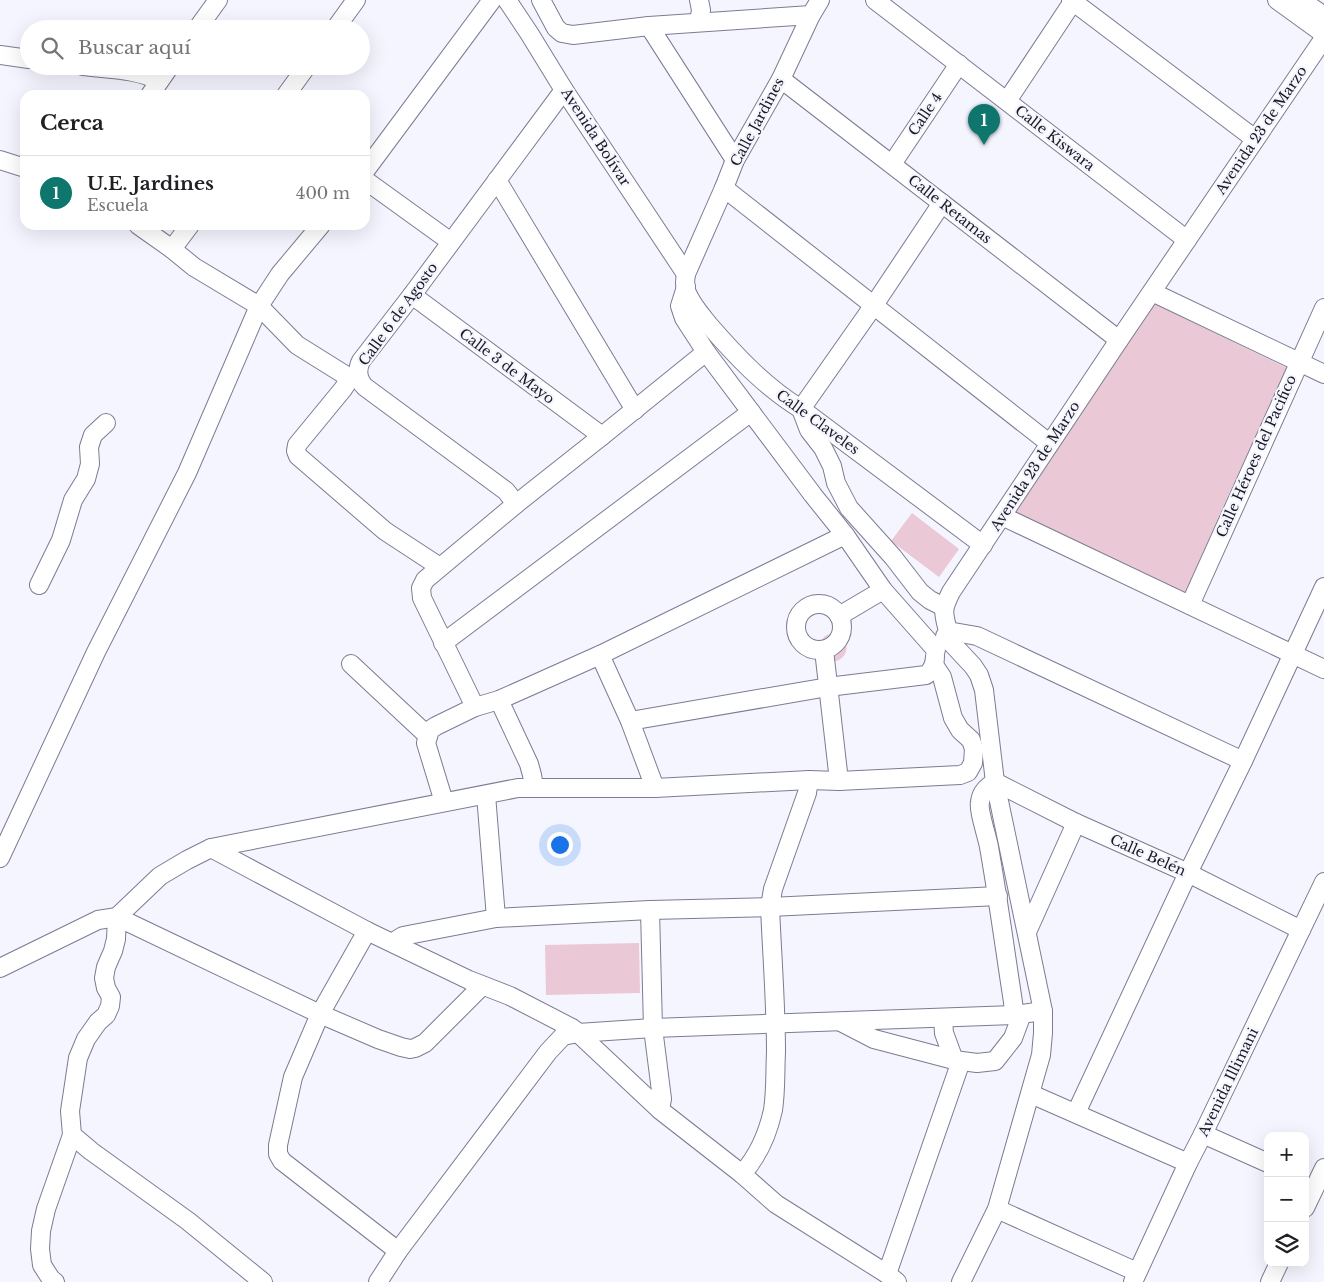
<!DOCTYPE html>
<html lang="es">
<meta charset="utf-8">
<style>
:root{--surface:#fff;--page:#f2f2f2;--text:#202124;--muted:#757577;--line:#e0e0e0;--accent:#0f766e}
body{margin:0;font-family:"Libre Baskerville",serif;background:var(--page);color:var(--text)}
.controls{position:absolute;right:15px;bottom:15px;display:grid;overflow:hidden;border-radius:10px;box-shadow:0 5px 20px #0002}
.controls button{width:45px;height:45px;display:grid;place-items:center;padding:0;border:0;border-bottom:1px solid var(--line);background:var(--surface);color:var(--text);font:25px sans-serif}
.you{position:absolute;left:559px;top:844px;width:18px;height:18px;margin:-12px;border:4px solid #fff;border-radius:50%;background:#1a73e8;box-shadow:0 0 0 8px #1a73e833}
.badge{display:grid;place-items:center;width:32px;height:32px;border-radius:50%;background:var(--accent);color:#fff;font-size:16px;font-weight:700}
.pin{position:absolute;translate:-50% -41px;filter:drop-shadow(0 1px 2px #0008)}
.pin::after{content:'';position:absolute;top:26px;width:18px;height:15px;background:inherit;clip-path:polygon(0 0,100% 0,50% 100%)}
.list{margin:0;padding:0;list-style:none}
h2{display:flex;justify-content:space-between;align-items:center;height:65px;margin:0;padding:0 20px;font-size:21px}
h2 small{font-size:16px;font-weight:400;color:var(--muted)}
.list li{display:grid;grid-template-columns:32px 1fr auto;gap:15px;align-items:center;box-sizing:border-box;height:75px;padding:0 20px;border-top:1px solid var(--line)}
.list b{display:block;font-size:19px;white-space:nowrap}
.list p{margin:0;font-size:16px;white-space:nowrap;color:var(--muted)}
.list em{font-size:16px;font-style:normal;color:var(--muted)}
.icon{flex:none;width:28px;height:28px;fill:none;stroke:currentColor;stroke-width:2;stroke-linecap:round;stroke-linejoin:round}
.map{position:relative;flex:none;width:1324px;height:1282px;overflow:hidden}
.search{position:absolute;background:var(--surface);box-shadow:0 5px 20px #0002;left:20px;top:20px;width:350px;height:55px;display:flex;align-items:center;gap:12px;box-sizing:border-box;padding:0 18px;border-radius:28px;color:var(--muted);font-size:19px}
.panel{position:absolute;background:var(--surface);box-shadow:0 5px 20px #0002;left:20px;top:90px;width:350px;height:140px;border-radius:15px}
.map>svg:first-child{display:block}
.green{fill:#eac8d5}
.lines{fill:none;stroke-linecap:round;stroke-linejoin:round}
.minor-casing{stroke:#7b7c92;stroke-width:20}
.minor{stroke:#fff;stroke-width:18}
.labels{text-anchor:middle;stroke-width:4.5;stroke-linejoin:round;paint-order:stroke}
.street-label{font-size:14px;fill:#191922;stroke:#f5f5ff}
</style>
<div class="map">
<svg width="1324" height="1282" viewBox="0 0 1324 1282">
<rect width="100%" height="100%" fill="#f5f5ff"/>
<g class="green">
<path d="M 1153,303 L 1289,369 L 1230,491 L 1184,596 L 1015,513 Z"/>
<path d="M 912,513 L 959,549 L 939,577 L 891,541 Z"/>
<path d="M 830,634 C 850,633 853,658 833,662 L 819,643 L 825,636 Z"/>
<path d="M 639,943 L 640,993 L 546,995 L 545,945 Z"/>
</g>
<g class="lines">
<g class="minor-casing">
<g id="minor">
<path d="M 507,0 L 529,33 L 564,90 L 686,274"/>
<path d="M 541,0 L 556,28 L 562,33 L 573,35 L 649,26 L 811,15"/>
<path d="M 699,0 L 701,10 L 699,22"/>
<path d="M 820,0 L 811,15 L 781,79 L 735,160 L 724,188 L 686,274 C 685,280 684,286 687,293 C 692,305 701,315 709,325 C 736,356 765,387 801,409 L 983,545"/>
<path d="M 875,0 L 1187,240"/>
<path d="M 1071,0 L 1255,139"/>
<path d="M 1277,0 L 1324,34"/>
<path d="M 1301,0 L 1324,16"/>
<path d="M 649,26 L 735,160"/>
<path d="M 197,29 L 218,0"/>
<path d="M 335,29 L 356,0"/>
<path d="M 0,55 L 29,59"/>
<path d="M 83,66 C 107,69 138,69 159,81"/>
<path d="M 781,79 L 1119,340"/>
<path d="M 150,95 L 170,66"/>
<path d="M 286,95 L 307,66"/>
<path d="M 1007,101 L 1074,0"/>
<path d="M 0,160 L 25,168"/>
<path d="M 892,164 L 959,64"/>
<path d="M 365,171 L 492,0"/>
<path d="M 365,180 L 451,242"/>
<path d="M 497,180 L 635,410"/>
<path d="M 724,188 L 1049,443"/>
<path d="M 942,203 L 874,305 L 801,409 L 809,430 L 823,448 L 832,466 L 836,483 L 849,508 L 893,557 L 920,592 L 930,600 L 944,607"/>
<path d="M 138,225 L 172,249 L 194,267 L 259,306 L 297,345 L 345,375 L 348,377 L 358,375"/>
<path d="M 172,249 L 190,225"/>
<path d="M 686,287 L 680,306 L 684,318 L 706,352 L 813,495 L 845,535 L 883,590 L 936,650"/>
<path d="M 1152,292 L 1324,374"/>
<path d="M 412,295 L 602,436"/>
<path d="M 348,377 L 347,383 L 343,389 L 297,445 L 296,451 L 298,456 L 385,531 L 440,567"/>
<path d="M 516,504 L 506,491 L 365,387 C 358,380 356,371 361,361 L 412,295 L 564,90"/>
<path d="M 1002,516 L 1324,669"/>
<path d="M 39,585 L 61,540 L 73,500 L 86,479 L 90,464 L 89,447 L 93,435 L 106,423"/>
<circle cx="819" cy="627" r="23"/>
<path d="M 1190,605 L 1324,308"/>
<path d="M 839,616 L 883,590"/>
<path d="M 945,636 L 973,666 L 979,675 L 984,690 L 995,782 L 1043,1011 L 1043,1033 L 1041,1055 L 997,1209 L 961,1282"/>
<path d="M 443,643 L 751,412"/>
<path d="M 824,650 L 839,781"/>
<path d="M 600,655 L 630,721 L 655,788"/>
<path d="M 351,664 L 428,736"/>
<path d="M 499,700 L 529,764 L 532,775 L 534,787"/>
<path d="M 475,707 L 422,598 L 421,588 L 425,580 L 516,504 L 602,436 L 706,352"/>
<path d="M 630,721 L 828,687 L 926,675 C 933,670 935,664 935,656"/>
<path d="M 1243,761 L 977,636 L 948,631 C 943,612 942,610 951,592 L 1119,340 L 1324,38"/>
<path d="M 486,795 L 496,918"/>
<path d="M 444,802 L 426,743 L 430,730 L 436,726 L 475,707 L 499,700 L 600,655 L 845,535"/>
<path d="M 211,848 L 518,788 L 655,788 L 809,780 L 839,781 L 960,775 L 968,772 L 973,763 L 974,749 L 971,740 L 960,730 L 953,718 L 942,677 L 934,665"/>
<path d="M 0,858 L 96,652 L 187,473 L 259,306 L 280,274 L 321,225"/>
<path d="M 650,910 L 653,1028 L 662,1099 L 660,1110"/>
<path d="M 367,931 L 320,1014 L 293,1077 L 278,1145 L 278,1154 L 282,1161 L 398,1251"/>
<path d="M 1027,932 L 1076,823"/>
<path d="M 395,944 L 398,939 L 403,936 L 496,918 L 650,910 L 770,907 L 998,896"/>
<path d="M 0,968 L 98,920 L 117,917 L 160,876 L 187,860 L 211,848 L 367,931 L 469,980 L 510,996 L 572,1028 L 578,1033 L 653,1028 L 1014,1015 L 1043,1011"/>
<path d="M 1014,1015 L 1013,1002 C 1005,950 998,898 989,847 C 987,836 978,810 980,802 C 981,792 987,787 995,782 L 1076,823 L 1188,873 L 1301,930"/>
<path d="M 943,1018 L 944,1033 L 954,1060"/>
<path d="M 841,1022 L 874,1039 L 954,1060 L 977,1063 L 995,1061 L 1013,1038 L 1022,1014"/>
<path d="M 1031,1094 L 1188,1163"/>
<path d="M 1076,1113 L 1188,873 L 1243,761 L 1324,587"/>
<path d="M 1203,1134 L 1268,1163"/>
<path d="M 72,1135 L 91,1151 L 188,1221 L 263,1282"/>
<path d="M 742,1174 C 758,1156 768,1133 773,1110 C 776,1091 775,1071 776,1052 C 776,1004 772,955 770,907 L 773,889 L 807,793 L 809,780"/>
<path d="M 1305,1208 L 1324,1168"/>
<path d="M 997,1209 L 1137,1272"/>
<path d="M 887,1274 L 961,1061"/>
<path d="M 55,1282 L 51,1279 L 42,1265 L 40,1249 L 41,1231 L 46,1209 L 72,1135 L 70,1111 L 78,1058 L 86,1039 L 98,1022 L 106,1015 L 110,1006 L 111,997 L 106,988 L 104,978 L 106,967 L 113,951 L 116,939 L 117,917 L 320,1014 L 378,1039 L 401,1047 L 410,1049 L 415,1048 L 425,1043 L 482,986"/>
<path d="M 378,1282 L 398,1251 L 548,1052 L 563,1036 L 578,1033 L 660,1110 L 742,1174 L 776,1204 L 887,1274 L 897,1282"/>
<path d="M 1133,1282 L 1188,1163 L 1203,1134 L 1324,882"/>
<path d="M 1270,1282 L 1279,1263"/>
</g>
</g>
<use href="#minor" class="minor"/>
</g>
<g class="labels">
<g class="street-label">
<text transform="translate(925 114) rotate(-56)" y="5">Calle 4</text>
<text transform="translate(757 122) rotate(-62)" y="5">Calle Jardines</text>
<text transform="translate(1261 130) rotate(-56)" y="5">Avenida 23 de Marzo</text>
<text transform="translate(596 137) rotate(57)" y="5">Avenida Bolívar</text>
<text transform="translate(1055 138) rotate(38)" y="5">Calle Kiswara</text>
<text transform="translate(950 209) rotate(38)" y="5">Calle Retamas</text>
<text transform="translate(398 314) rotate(-54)" y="5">Calle 6 de Agosto</text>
<text transform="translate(507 366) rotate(37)" y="5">Calle 3 de Mayo</text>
<text transform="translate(818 422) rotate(36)" y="5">Calle Claveles</text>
<text transform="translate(1256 456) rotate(-66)" y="5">Calle Héroes del Pacifico</text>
<text transform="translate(1035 466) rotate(-57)" y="5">Avenida 23 de Marzo</text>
<text transform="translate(1148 855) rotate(24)" y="5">Calle Belén</text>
<text transform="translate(1228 1082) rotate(-64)" y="5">Avenida Illimani</text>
</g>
</g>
</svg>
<div class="controls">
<button>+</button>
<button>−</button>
<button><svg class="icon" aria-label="layers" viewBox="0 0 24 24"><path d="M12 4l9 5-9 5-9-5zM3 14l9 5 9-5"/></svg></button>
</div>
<div class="you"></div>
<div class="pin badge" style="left:984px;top:145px">1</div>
<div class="search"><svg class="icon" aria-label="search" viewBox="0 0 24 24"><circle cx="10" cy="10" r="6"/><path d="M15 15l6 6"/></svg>Buscar aquí</div>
<section class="panel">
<h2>Cerca<small></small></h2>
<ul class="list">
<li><span class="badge">1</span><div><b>U.E. Jardines</b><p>Escuela</p></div><em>400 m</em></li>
</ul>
</section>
</div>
